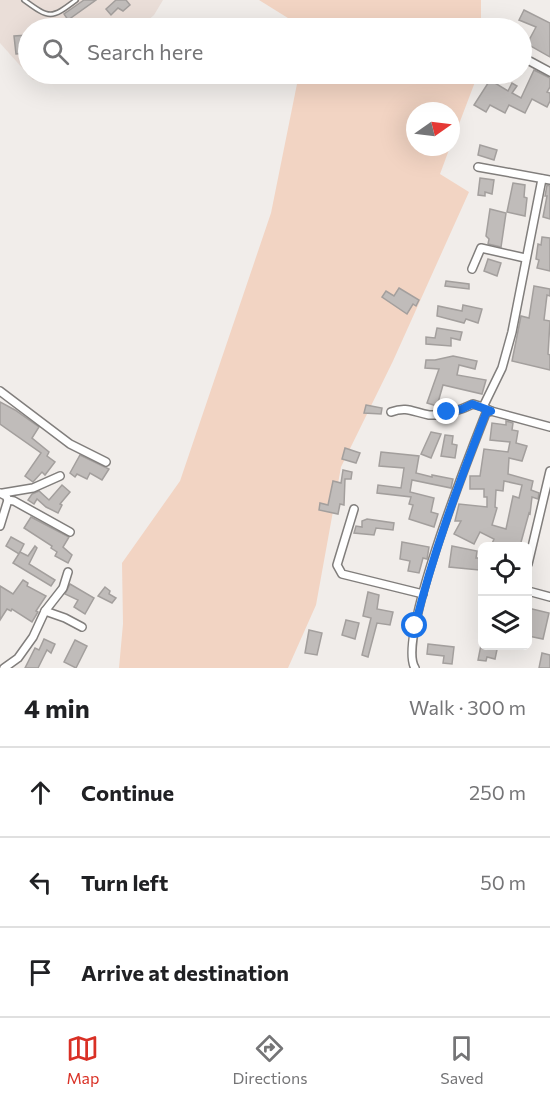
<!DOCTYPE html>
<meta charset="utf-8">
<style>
:root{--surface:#fff;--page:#f2f2f2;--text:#202124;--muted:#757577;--line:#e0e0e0;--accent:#d93025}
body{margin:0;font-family:Commissioner,sans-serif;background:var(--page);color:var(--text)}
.controls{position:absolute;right:18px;bottom:18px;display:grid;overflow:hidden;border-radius:9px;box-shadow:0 6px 24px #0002}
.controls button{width:54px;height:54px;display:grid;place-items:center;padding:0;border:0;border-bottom:2px solid var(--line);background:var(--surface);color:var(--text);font:30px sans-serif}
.compass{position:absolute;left:406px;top:102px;width:54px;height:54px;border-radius:50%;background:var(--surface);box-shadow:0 6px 24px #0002;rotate:76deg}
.stop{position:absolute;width:18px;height:18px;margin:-14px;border:4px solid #1a73e8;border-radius:50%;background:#fff}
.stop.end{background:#1a73e8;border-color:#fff;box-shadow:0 2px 6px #0008}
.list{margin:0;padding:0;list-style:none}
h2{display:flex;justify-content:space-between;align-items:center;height:78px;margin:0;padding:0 24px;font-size:26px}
h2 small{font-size:20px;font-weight:400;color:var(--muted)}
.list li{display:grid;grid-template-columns:39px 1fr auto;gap:18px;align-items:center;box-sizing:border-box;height:90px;padding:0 24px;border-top:2px solid var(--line)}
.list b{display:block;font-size:22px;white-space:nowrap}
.list em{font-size:20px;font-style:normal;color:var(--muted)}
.icon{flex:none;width:33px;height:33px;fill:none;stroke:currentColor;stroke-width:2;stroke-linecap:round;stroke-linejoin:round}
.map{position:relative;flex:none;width:550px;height:668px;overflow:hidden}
.search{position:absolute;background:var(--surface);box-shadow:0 6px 24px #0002;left:18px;right:18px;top:18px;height:66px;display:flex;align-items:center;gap:15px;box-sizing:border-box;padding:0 21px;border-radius:33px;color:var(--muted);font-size:22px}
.sheet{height:348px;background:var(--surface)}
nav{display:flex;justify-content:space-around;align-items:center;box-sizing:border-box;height:84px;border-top:2px solid var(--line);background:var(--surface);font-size:16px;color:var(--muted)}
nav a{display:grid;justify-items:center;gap:3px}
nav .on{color:var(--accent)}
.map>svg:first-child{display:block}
.built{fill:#eaded8}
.green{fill:#f2d4c3}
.building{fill:#c0bcba;stroke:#a39f9d;stroke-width:1.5;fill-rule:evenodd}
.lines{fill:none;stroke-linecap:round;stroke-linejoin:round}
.service-casing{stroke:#817e7c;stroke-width:6}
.minor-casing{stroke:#817e7c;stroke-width:10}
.service{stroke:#fff;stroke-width:3}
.minor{stroke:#fff;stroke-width:7}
.route{stroke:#1a73e8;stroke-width:8}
</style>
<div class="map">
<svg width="550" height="668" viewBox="0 0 550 668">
<rect width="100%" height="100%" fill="#f1edea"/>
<path class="built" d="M 0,0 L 163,0 L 154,15 L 139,28 L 28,28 L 28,74 L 44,74 L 33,80 L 0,43 Z"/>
<g class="green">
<path d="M 259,0 L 481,0 L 481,28 L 304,28 Z"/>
<path d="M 299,74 L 478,74 L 451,145 L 451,111 L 415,111 L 415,147 L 450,147 L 440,174 L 469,192 L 393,361 L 341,467 L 316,605 L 288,668 L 119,668 L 123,624 L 122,563 L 180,481 L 271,213 Z"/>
</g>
<g class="building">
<path d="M 84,0 L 96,0 L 68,20 L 64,14 Z"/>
<path d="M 116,0 L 126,0 L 130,5 L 123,11 L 118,8 L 111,15 L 106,9 Z"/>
<path d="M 524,10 L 550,23 L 550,57 L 527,44 L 536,27 L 519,20 Z"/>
<path d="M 28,35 L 28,53 L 16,54 L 14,36 Z"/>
<path d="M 534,70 L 550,78 L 550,87 L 547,92 L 550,93 L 550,101 L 547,107 L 532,99 L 525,113 L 509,105 L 505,113 L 490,105 L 486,112 L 474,105 L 490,80 L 508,91 L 512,83 L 517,86 L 512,93 L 521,98 Z"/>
<path d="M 480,145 L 497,150 L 494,160 L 478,155 Z"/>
<path d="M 480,178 L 494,180 L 492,194 L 485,192 L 485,196 L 478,195 Z"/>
<path d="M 513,183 L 525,185 L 524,197 L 527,198 L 525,216 L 507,212 Z"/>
<path d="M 547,185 L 550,186 L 550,219 L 543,217 L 547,196 L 545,196 Z"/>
<path d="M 490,209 L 506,213 L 501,247 L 488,244 L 489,239 L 486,236 Z"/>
<path d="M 542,237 L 550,238 L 550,271 L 537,268 L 539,260 L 536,259 L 538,244 L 541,245 Z"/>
<path d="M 488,259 L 501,263 L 497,276 L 484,271 Z"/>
<path d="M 446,281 L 469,284 L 469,289 L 445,286 Z"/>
<path d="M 534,286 L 550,289 L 550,296 L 547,295 L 544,320 L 550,321 L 548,354 L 550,355 L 550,370 L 512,361 L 521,316 L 529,318 Z"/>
<path d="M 399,288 L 419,300 L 416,306 L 413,304 L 407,314 L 382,297 L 386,291 L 394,296 Z"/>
<path d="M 463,305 L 482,309 L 478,323 L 466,319 L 464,323 L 437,316 L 438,306 L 462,311 Z"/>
<path d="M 437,328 L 462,332 L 460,340 L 451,338 L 451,346 L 426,344 L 426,337 L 435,338 Z"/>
<path d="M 453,356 L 477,361 L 475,369 L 459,365 L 457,375 L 486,380 L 482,394 L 443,385 L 437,406 L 427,403 L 439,369 L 425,368 L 426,360 L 435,360 Z"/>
<path d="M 0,402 L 15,410 L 39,427 L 32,438 L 49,452 L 47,456 L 55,462 L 45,475 L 42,472 L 33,482 L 25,476 L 41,453 L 0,424 Z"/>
<path d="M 366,405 L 382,408 L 381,414 L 364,413 Z"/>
<path d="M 506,421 L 513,423 L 512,430 L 518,431 L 516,443 L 527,446 L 522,461 L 509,458 L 508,474 L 533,481 L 531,490 L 539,493 L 538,499 L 532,497 L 530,514 L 529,513 L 520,546 L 491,546 L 494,539 L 480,532 L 474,544 L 454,534 L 461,521 L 455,521 L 459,504 L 487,507 L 487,497 L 484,497 L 484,489 L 470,489 L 470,476 L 480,476 L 484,449 L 508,452 L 510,442 L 490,440 L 492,423 L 506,425 ZM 504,481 L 522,485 L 519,498 L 513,496 L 506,529 L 492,525 L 497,508 L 495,507 L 496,490 L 503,491 Z"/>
<path d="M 431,432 L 441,434 L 431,458 L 421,454 Z"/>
<path d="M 445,435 L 453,436 L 452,444 L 457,445 L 455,458 L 441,456 Z"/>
<path d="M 345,448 L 360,453 L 356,463 L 342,459 Z"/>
<path d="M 381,452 L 419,456 L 416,473 L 432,477 L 432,475 L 453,479 L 451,488 L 412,480 L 410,492 L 434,498 L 431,512 L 438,514 L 434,527 L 409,519 L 413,505 L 409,504 L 411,497 L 377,493 L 378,485 L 401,488 L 404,468 L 379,466 Z"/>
<path d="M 80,455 L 109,469 L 102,480 L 90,473 L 87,479 L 77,474 L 75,477 L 70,473 Z"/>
<path d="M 343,470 L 352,472 L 351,479 L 345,479 L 344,505 L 340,504 L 338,514 L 319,510 L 320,503 L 328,505 L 333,481 L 341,483 Z"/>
<path d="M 62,485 L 70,492 L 60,504 L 62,505 L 58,513 L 46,507 L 37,499 L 34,504 L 28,500 L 32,494 L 39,491 L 49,500 Z"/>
<path d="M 31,517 L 69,537 L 63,547 L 72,555 L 68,563 L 55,556 L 57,552 L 51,548 L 52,546 L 24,528 Z"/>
<path d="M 367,519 L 394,523 L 393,530 L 376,528 L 374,535 L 354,533 L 356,526 L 362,527 L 362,521 Z"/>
<path d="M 11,537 L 24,544 L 19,554 L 6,546 Z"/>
<path d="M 402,542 L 429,547 L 427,559 L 423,558 L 419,573 L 408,571 L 410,561 L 400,559 Z"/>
<path d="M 35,546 L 37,548 L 29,564 L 55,580 L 51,586 L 13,563 L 20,552 L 28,556 Z"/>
<path d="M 452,546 L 477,551 L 476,558 L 480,558 L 479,570 L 449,567 Z"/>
<path d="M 23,580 L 28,583 L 27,586 L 46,596 L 36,611 L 38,612 L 32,622 L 12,609 L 11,611 L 7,609 L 0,620 L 0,586 L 13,594 Z"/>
<path d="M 70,584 L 94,598 L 85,614 L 74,607 L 78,600 L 65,594 Z"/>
<path d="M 105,587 L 110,591 L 109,594 L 116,598 L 112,603 L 98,596 Z"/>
<path d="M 368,592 L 379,595 L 377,609 L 393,612 L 390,625 L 377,623 L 368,657 L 362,655 L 371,618 L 363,616 Z"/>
<path d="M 528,608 L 549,613 L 543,639 L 528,636 L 530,628 L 528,628 Z"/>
<path d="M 346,620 L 359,623 L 355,639 L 342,635 Z"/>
<path d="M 309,630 L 322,633 L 317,655 L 305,653 Z"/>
<path d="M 44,639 L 55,644 L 51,653 L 47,650 L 38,668 L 25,668 L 35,648 L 39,650 Z"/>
<path d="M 75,640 L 87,646 L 76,668 L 64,662 Z"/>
<path d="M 428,644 L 454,647 L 452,664 L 443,663 L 444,656 L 427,654 Z"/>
<path d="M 481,645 L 498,645 L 495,659 L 487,657 L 486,661 L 478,660 Z"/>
<path d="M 542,653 L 550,655 L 550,668 L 539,668 Z"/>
</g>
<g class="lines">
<g class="service-casing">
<path id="service" d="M 24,0 C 50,19 51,19 76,0"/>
</g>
<g class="minor-casing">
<g id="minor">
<path d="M 524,58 L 550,72"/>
<path d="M 478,167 L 550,180"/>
<path d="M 472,269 L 481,248 L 525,258"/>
<path d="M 0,391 L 70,444 L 106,462"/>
<path d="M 491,411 L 550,427"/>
<path d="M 391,412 C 407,406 413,412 429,415 C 442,416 461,410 473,404 L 483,407"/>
<path d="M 0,493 L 6,496 L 8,500 L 14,501 L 70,532"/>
<path d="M 3,493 L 33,488 L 60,476"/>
<path d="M 354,509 L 337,565 L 342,574 L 423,594"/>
<path d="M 0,526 L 8,500"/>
<path d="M 528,564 L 550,471"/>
<path d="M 528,591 L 550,597"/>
<path d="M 45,611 L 65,618 L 82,627"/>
<path d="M 4,668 L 18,658 L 33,637 L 45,611 L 63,588 L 68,572"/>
<path d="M 415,668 C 396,639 471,451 486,413 L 491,411 L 483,407 L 502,368 L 512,332 L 542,179"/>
</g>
</g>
<use href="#service" class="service"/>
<use href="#minor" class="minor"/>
</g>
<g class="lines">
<path class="route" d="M 415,626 C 433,553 459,483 486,413 L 491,411 L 472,404 L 462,409 L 447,412"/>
</g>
</svg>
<div class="controls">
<button><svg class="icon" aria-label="locate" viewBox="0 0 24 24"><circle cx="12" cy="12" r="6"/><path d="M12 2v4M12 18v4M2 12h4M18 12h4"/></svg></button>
<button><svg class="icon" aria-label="layers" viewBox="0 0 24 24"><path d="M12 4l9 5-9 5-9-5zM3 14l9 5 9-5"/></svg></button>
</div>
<svg class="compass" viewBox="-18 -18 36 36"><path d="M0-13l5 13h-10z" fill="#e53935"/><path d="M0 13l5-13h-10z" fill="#757577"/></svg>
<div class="stop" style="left:415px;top:626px"></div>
<div class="stop end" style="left:447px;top:412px"></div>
<div class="search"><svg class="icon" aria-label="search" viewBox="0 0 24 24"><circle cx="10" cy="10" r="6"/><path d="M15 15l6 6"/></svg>Search here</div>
</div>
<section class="sheet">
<h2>4 min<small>Walk · 300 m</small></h2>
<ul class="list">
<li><svg class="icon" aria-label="ahead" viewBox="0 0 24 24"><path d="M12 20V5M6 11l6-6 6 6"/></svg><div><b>Continue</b></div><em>250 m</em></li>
<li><svg class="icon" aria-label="left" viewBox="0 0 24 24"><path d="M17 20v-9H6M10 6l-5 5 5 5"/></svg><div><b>Turn left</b></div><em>50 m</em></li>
<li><svg class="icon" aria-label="arrive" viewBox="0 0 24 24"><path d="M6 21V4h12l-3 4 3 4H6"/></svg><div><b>Arrive at destination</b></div></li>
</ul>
</section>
<nav>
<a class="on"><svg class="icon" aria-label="map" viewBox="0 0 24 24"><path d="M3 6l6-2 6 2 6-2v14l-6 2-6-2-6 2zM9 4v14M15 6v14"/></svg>Map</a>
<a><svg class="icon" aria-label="directions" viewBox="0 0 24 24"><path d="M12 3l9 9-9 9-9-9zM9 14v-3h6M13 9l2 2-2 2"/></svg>Directions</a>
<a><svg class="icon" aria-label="saved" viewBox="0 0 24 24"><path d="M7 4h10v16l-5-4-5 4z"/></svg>Saved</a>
</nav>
